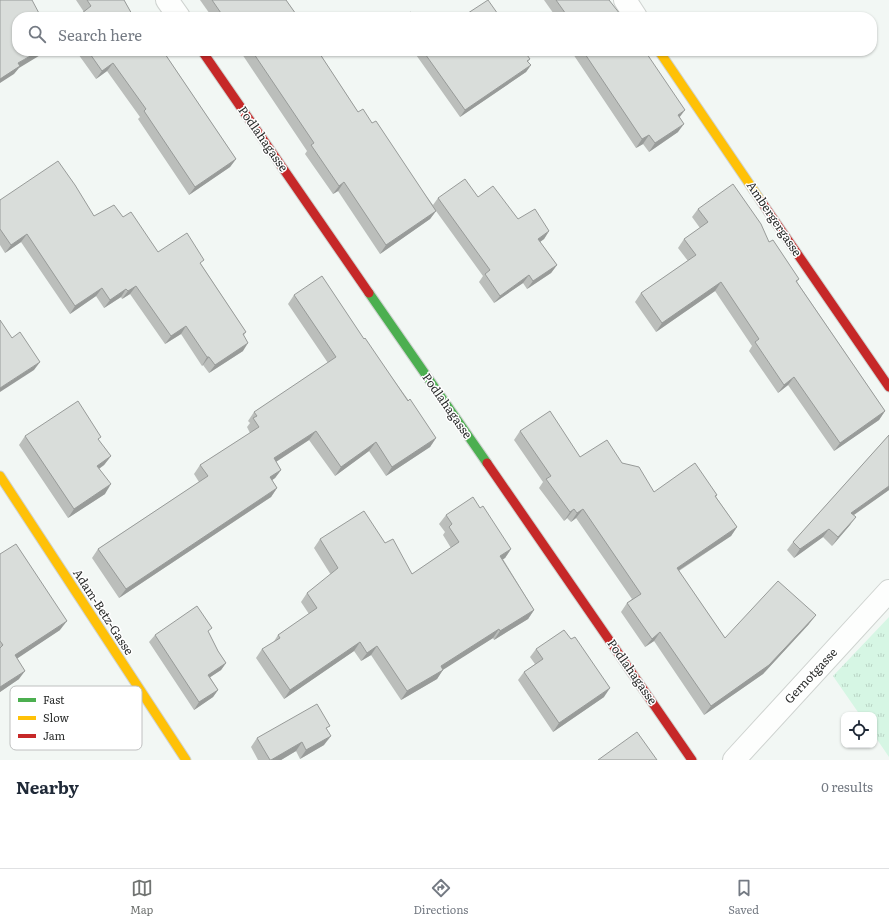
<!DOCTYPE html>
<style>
:root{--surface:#fff;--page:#f6f6f7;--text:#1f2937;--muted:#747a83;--line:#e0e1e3;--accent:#717472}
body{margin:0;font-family:Literata,serif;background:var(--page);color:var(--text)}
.controls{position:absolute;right:12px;bottom:12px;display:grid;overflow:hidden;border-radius:8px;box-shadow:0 1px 3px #0004}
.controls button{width:36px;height:36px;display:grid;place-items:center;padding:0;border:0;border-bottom:1px solid var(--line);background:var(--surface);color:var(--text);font:20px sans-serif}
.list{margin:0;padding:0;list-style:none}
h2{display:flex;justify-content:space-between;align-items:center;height:52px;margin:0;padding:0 16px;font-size:17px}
h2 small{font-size:13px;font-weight:400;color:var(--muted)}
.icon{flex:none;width:22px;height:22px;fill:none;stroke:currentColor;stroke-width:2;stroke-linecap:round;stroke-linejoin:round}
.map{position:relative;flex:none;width:889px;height:760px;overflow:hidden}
.search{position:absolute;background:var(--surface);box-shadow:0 1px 3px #0004;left:12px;right:12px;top:12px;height:44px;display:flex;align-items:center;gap:10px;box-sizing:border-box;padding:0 14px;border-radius:16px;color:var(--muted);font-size:15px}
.sheet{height:108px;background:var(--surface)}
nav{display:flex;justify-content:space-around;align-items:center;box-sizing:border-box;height:56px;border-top:1px solid var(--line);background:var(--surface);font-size:11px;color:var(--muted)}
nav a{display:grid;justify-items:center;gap:2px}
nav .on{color:var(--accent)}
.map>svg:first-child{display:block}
.grass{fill:url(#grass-tufts)}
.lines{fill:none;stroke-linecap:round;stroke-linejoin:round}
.street-casing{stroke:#cfd3d0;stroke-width:24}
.fast-casing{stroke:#cfd3d0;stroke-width:11}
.slow-casing{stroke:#cfd3d0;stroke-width:11}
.jam-casing{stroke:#cfd3d0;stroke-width:11}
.street{stroke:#fdfefd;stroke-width:22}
.fast{stroke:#4caf50;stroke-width:9}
.slow{stroke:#ffc107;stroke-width:9}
.jam{stroke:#c62828;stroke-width:9}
.wall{fill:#bbbebb}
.shaded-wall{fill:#989b99}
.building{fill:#d9ddda;stroke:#989b99}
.labels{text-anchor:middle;stroke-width:3;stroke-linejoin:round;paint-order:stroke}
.street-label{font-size:12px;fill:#2b2d2c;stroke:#fff}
.key{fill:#fff;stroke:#bfc0c0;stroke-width:1}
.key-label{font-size:11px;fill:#2b2d2c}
</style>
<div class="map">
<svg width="889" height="760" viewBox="0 0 889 760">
<defs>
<pattern id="grass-tufts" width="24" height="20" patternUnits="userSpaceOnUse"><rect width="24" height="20" fill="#d6f6e4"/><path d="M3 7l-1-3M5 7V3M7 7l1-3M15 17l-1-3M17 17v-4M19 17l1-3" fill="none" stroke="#b8d3c4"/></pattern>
</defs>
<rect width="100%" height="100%" fill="#f2f7f4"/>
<path class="grass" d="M 889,617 L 889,757 L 874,735 L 874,715 L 860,715 L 833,676 Z"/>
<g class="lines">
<g class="street-casing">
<g id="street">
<path d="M 167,0 L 179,17"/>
<path d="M 625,0 L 636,17"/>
<path d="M 734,760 L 889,591"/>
</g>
</g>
<g class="fast-casing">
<path id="fast" d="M 369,293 L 487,463"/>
</g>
<g class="slow-casing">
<g id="slow">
<path d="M 659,51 L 761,201"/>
<path d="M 0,476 L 186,760"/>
</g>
</g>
<g class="jam-casing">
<g id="jam">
<path d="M 202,51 L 369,293"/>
<path d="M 761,201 L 889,387"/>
<path d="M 487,463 L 692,760"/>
</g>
</g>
<use href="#street" class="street"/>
<use href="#fast" class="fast"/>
<use href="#slow" class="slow"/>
<use href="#jam" class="jam"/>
</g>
<g class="wall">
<path d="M 76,0 L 124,0 L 133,16 L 84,12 Z"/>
<path d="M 200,0 L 286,0 L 298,17 L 212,17 Z"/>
<path d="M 544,0 L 609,0 L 620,14 L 626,17 L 556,17 Z"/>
<path d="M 76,51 L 163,51 L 236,159 L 230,167 L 189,195 L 138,119 L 140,117 L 107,71 L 96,79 Z"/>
<path d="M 240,51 L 318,51 L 358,112 L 372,123 L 433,205 L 438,198 L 478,197 L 518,219 L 549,231 L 544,239 L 540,242 L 557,265 L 551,273 L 527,289 L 523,283 L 494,303 L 479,282 L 483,276 L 436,211 L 430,219 L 380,254 L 338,191 L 333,194 L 305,154 L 307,151 Z"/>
<path d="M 395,51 L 403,51 L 397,55 Z"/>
<path d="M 415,51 L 524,51 L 530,59 L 528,62 L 531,65 L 526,72 L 460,117 L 414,52 Z"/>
<path d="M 571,51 L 648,51 L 648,55 L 680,118 L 678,132 L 649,152 L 643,144 L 636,148 Z"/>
<path d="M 0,200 L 94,216 L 123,217 L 158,252 L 201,264 L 246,332 L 244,335 L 243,351 L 209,373 L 203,365 L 202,366 L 181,334 L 165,344 L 130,294 L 122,299 L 121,297 L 104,308 L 96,296 L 70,314 L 21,242 L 5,253 L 0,245 Z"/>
<path d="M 698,209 L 769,242 L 799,279 L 797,282 L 885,411 L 879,420 L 834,451 L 788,385 L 778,393 L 749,351 L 752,346 L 715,291 L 656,332 L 635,302 L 641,293 L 688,261 L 678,248 L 684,239 L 700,228 L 692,217 Z"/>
<path d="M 294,295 L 364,339 L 436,438 L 430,447 L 386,476 L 369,451 L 335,476 L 309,440 L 276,462 L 281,470 L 275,478 L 272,480 L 277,488 L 271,497 L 119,598 L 92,558 L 98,549 L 199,482 L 194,474 L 200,465 L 250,433 L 247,427 L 250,423 L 248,421 L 254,412 L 328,363 L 288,304 Z"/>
<path d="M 520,431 L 580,457 L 622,463 L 654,492 L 717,495 L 716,497 L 737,527 L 731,536 L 679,571 L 725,638 L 809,624 L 763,674 L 704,715 L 654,641 L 645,647 L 621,612 L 627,603 L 632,599 L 576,518 L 571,522 L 567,518 L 564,521 L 539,488 L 543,482 L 514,440 Z"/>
<path d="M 889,435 L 889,490 L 854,515 L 850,525 L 832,546 L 823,537 L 794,558 L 787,550 L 793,542 Z"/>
<path d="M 25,436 L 99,441 L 111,456 L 104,465 L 99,469 L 105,494 L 68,518 L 19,445 Z"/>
<path d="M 480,508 L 511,549 L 505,558 L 503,559 L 534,610 L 528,619 L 494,640 L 493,638 L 443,669 L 437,679 L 401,700 L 371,655 L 361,661 L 354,651 L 284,699 L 256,658 L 262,649 L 273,643 L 278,635 L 309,614 L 301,602 L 307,593 L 331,575 L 314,548 L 320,539 L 385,543 L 412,574 L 451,548 L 443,535 L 445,532 L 439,524 L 446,515 Z"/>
<path d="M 0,554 L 60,630 L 17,658 L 19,679 L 0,692 Z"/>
<path d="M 209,633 L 218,651 L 226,663 L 221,670 L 210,677 L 218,690 L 213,697 L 194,710 L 149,642 L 155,635 Z"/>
<path d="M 536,649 L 604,697 L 553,732 L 518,680 L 524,672 L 535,664 L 530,657 Z"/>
<path d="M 327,731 L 324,745 L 300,759 L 296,751 L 281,760 L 258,760 L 251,747 L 257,738 Z"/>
</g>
<g class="shaded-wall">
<path d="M 39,51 L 47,51 L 19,68 L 14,74 L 0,83 L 0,79 L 18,63 Z"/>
<path d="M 400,51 L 403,51 L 397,55 Z"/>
<path d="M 113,63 L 107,71 L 96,79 L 102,71 Z"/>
<path d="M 531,65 L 526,72 L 460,117 L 465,110 Z"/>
<path d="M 685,110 L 679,118 L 678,115 Z"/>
<path d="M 684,124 L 678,132 L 649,152 L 655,143 Z"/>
<path d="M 649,135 L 643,144 L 636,148 L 642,139 Z"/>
<path d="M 236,159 L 230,167 L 189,195 L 195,187 Z"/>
<path d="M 344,182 L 338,191 L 333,194 L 339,186 Z"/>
<path d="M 436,211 L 430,219 L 380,254 L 386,245 Z"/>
<path d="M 549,231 L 544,239 L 533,247 L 538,239 Z"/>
<path d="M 27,234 L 21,242 L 5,253 L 11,245 Z"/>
<path d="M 557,265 L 551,273 L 527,289 L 533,281 Z"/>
<path d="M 529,275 L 523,283 L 494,303 L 500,296 Z"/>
<path d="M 721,282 L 715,291 L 656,332 L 662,323 Z"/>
<path d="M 136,286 L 130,294 L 122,299 L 128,291 Z"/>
<path d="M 102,288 L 96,296 L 70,314 L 75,306 Z"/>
<path d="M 126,289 L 121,297 L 104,308 L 110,300 Z"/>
<path d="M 186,326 L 181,334 L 165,344 L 171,336 Z"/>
<path d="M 248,343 L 243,351 L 209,373 L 215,365 Z"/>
<path d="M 207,357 L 209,357 L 203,365 L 202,366 Z"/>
<path d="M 40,362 L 34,370 L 0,392 L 0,388 Z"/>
<path d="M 794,377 L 788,385 L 778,393 L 784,385 Z"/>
<path d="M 885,411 L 879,420 L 834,451 L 840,443 Z"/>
<path d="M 316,431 L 309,440 L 268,467 L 274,458 Z"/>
<path d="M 436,438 L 430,447 L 386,476 L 392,467 Z"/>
<path d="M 376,442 L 369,451 L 335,476 L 341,467 Z"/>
<path d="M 111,456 L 104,465 L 90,475 L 97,466 Z"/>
<path d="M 281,470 L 275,478 L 264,486 L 270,477 Z"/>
<path d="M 111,484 L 105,494 L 68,518 L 74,509 Z"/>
<path d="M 889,486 L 889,490 L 845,521 L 851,513 Z"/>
<path d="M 277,488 L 271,497 L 119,598 L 126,589 Z"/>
<path d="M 574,509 L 567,518 L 564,521 L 570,512 Z"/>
<path d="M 583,509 L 576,518 L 571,522 L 577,513 Z"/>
<path d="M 856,517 L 850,525 L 832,546 L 838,537 Z"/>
<path d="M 737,527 L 731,536 L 670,576 L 677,568 Z"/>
<path d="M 829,529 L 823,537 L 794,558 L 800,549 Z"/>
<path d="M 511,549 L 505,558 L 494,565 L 500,556 Z"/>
<path d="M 534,610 L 528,619 L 494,640 L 500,631 Z"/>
<path d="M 816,615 L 809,624 L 763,674 L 704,715 L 711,706 Z"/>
<path d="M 67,621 L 60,630 L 9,664 L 15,655 Z"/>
<path d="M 499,629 L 493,638 L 435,675 L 441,666 Z"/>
<path d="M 660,632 L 654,641 L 645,647 L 652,639 Z"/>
<path d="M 360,642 L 354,651 L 284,699 L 290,690 Z"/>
<path d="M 377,646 L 371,655 L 361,661 L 367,653 Z"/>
<path d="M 226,663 L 221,670 L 203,682 L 208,675 Z"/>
<path d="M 443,670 L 437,679 L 401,700 L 407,691 Z"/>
<path d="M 25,671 L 19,679 L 0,692 L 0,687 Z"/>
<path d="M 610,688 L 604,697 L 553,732 L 559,723 Z"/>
<path d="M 218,690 L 213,697 L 194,710 L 199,702 Z"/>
<path d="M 331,736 L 324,745 L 300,759 L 306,750 Z"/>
<path d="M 302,742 L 296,751 L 281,760 L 271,760 Z"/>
</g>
<g class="building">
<path d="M 0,0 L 32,0 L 41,17 L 17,17 L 17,51 L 39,51 L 18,63 L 20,66 L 0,79 Z"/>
<path d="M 87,0 L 124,0 L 133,16 L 137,13 L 139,17 L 77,17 L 91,6 Z"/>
<path d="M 212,0 L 286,0 L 298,17 L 229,17 L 227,13 L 223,16 Z"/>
<path d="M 488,0 L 500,17 L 462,17 Z"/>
<path d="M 556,0 L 609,0 L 620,14 L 622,12 L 626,17 L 568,17 Z"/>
<path d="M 411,12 L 415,17 L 403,17 Z"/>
<path d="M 88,51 L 163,51 L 236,159 L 195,187 L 144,111 L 146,109 L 113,63 L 102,71 Z"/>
<path d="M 252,51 L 318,51 L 358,112 L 363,109 L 372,123 L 376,121 L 436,211 L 386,245 L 344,182 L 339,186 L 311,145 L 314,143 Z"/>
<path d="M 423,51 L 524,51 L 530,59 L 527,61 L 531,65 L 465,110 Z"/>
<path d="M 583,51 L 648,51 L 649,53 L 647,54 L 685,110 L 678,115 L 684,124 L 655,143 L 649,135 L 642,139 Z"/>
<path d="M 58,161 L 75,185 L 94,216 L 114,205 L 123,217 L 131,212 L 158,252 L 187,233 L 204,260 L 200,263 L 246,332 L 243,334 L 248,343 L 215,365 L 209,357 L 207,357 L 186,326 L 171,336 L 136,286 L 128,291 L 126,289 L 110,300 L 102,288 L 75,306 L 27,234 L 11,245 L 0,229 L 0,200 Z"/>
<path d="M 465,179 L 478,197 L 493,186 L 518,219 L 535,209 L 549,231 L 538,239 L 557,265 L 533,281 L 529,275 L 500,296 L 485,274 L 490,270 L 438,198 Z"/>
<path d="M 733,184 L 761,224 L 769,242 L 773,240 L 799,279 L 796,281 L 885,411 L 840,443 L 794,377 L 784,385 L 755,342 L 759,339 L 721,282 L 662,323 L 641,293 L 696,255 L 684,239 L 708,222 L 698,209 Z"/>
<path d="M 322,276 L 364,339 L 365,338 L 408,401 L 410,399 L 436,438 L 392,467 L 376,442 L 341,467 L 316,431 L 274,458 L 281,470 L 270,477 L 277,488 L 126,589 L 98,549 L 208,476 L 200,465 L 259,427 L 253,418 L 257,416 L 254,412 L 336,357 L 294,295 Z"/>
<path d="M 0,320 L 12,338 L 20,332 L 40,362 L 0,388 Z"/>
<path d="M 78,401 L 101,437 L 98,439 L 111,456 L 97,466 L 111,484 L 74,509 L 25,436 Z"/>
<path d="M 550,411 L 580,457 L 607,440 L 622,463 L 639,467 L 654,492 L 695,463 L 717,495 L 715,496 L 737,527 L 677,568 L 725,638 L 778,581 L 816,615 L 769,665 L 711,706 L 660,632 L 652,639 L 627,603 L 641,594 L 583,509 L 577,513 L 574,509 L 570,512 L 546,479 L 551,476 L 520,431 Z"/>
<path d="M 889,435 L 889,486 L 851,513 L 856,517 L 838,537 L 829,529 L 800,549 L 793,542 Z"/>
<path d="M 473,497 L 480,508 L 483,506 L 511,549 L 500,556 L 534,610 L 500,631 L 499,629 L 441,666 L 443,670 L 407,691 L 377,646 L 367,653 L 360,642 L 290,690 L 262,649 L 280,638 L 278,635 L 317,608 L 307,593 L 338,568 L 320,539 L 364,511 L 385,543 L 393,539 L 412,574 L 459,542 L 449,527 L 452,524 L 446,515 Z"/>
<path d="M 16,544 L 67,621 L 15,655 L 25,671 L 0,687 L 0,648 L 3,645 L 0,641 L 0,554 Z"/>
<path d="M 197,606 L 212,628 L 208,631 L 218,651 L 226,663 L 208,675 L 218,690 L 199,702 L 155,635 Z"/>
<path d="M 564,630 L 571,639 L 575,637 L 610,688 L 559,723 L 524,672 L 543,659 L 536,649 Z"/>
<path d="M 317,704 L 330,726 L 326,728 L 331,736 L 306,750 L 302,742 L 271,760 L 270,760 L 257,738 Z"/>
<path d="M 637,732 L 657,760 L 598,760 Z"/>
</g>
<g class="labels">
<g class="street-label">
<text transform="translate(263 139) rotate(55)" y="4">Podlahagasse</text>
<text transform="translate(774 219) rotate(56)" y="4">Ambergergasse</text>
<text transform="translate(447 406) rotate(55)" y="4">Podlahagasse</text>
<text transform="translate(103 612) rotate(57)" y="4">Adam-Betz-Gasse</text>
<text transform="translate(632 672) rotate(55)" y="4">Podlahagasse</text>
<text transform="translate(811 676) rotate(-47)" y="4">Gernotgasse</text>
</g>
</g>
<rect x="10" y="686" width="132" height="64" rx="6" class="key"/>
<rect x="18" y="698" width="18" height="4" fill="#4caf50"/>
<rect x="18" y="716" width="18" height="4" fill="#ffc107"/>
<rect x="18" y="734" width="18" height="4" fill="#c62828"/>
<g class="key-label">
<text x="43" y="704">Fast</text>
<text x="43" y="722">Slow</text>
<text x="43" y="740">Jam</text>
</g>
</svg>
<div class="controls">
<button><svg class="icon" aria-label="locate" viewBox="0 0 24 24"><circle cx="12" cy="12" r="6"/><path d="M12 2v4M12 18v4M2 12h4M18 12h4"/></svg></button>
</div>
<div class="search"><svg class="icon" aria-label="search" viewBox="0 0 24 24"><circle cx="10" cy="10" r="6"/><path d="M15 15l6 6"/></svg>Search here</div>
</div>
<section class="sheet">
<h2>Nearby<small>0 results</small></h2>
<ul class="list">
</ul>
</section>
<nav>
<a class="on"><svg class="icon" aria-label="map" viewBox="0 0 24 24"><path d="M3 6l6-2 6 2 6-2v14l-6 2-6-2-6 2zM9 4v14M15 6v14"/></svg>Map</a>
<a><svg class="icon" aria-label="directions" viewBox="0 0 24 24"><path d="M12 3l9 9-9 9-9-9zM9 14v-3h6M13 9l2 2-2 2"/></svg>Directions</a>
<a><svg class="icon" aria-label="saved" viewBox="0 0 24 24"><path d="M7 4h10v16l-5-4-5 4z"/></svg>Saved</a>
</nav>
